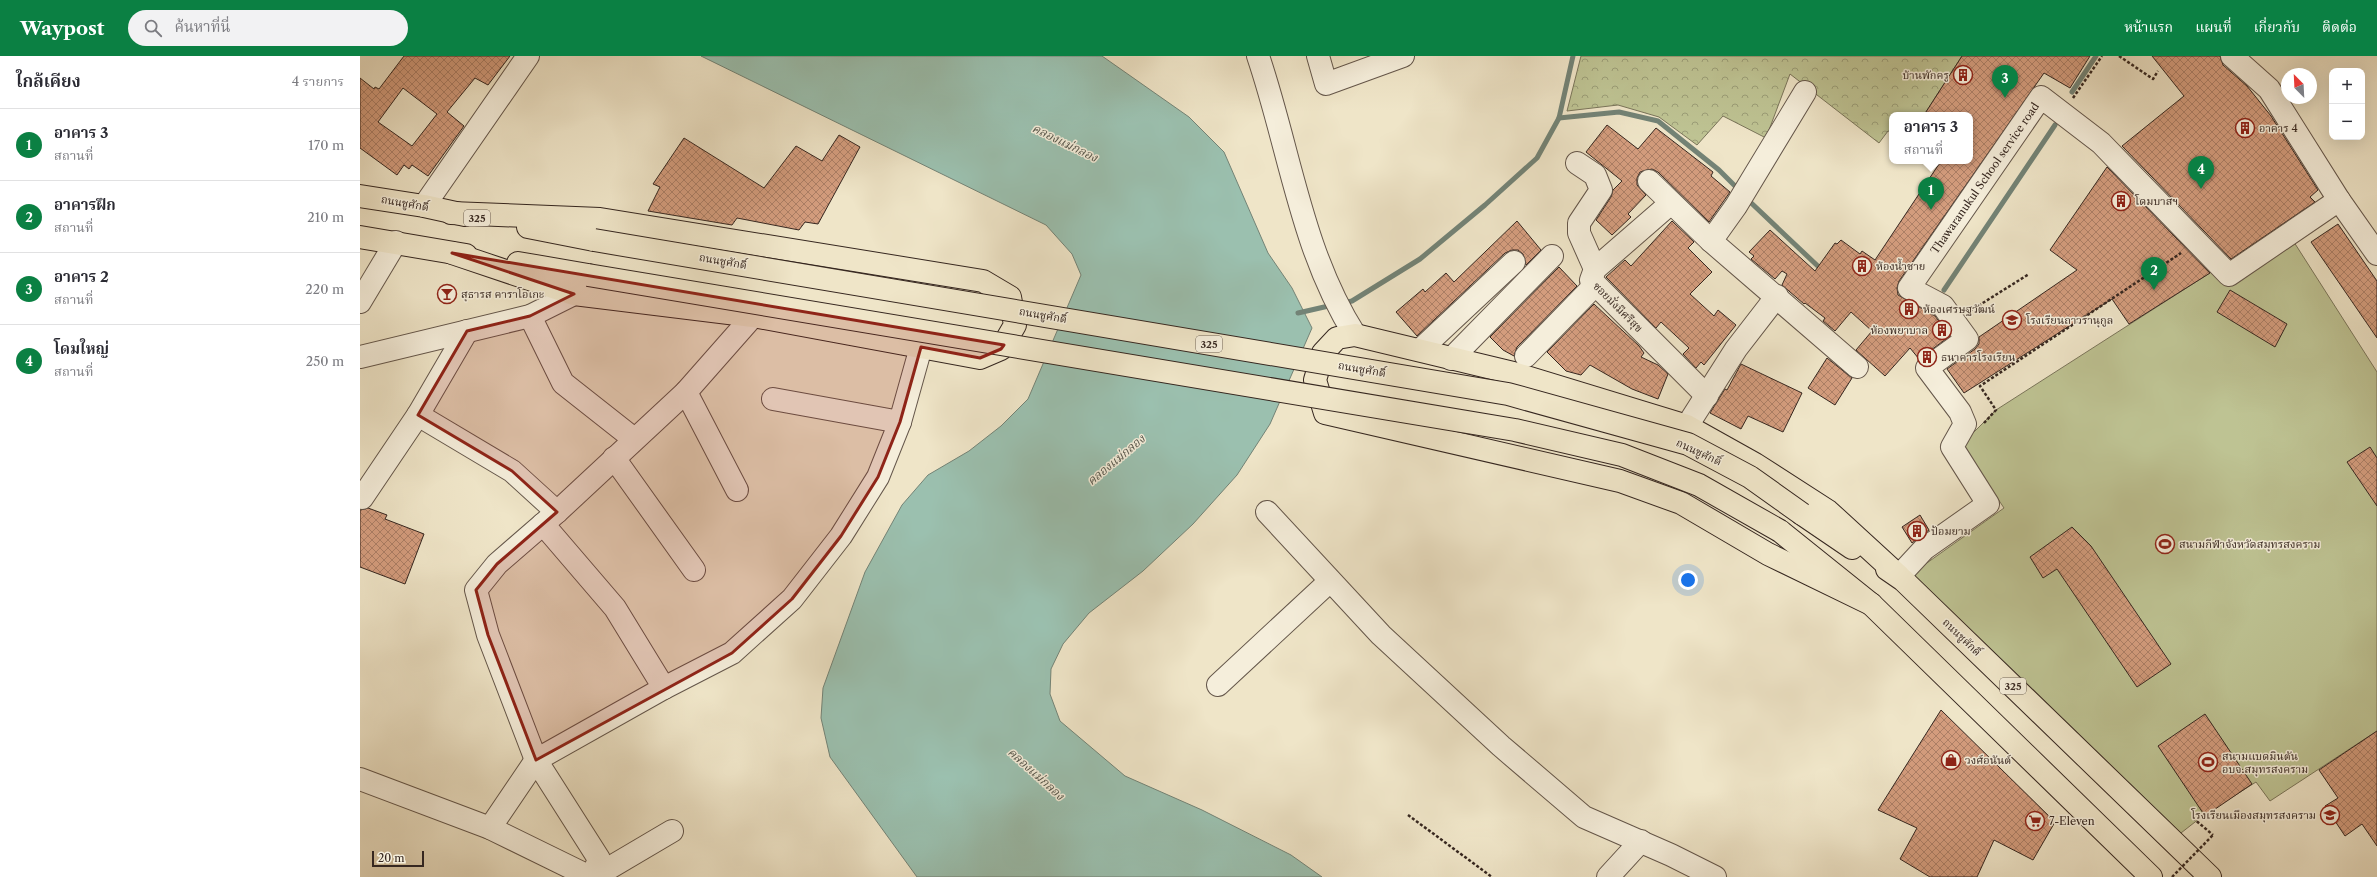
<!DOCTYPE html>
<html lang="th">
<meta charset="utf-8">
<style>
:root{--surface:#fff;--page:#f2f2f3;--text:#2b2b33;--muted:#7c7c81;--line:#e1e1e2;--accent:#0b8043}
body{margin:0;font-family:"Libre Caslon Text","Noto Serif Thai",serif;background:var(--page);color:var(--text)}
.controls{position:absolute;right:12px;top:12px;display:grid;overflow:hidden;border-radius:8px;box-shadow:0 4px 16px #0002}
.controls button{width:36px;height:36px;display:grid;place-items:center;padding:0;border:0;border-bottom:1px solid var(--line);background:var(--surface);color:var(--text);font:20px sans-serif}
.compass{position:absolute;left:1921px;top:12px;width:36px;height:36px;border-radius:50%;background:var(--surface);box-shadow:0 4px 16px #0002;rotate:336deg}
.scale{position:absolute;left:12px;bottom:10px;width:52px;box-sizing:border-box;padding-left:4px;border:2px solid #362720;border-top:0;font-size:11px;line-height:14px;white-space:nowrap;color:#362720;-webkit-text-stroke:3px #f5eedb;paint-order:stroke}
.you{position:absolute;left:1328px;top:524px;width:14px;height:14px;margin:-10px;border:3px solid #fff;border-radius:50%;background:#1a73e8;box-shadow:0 0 0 6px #1a73e833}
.badge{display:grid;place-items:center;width:26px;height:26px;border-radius:50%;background:var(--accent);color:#fff;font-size:13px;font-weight:700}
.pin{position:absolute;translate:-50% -33px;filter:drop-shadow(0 1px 2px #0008)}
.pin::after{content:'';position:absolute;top:21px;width:14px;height:12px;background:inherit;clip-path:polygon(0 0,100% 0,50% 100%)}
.popup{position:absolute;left:1529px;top:56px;width:84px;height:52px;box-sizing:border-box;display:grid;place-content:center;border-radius:8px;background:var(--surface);filter:drop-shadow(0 1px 3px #0005);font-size:13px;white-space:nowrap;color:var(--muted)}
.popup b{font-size:15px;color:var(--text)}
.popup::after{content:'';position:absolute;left:50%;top:100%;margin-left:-8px;border:8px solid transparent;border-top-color:var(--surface)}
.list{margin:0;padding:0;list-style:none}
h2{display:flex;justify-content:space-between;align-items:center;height:52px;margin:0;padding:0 16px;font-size:17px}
h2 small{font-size:13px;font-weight:400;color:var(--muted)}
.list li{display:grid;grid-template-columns:26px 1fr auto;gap:12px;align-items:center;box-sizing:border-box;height:72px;padding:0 16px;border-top:1px solid var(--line)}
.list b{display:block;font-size:15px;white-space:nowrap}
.list p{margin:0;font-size:13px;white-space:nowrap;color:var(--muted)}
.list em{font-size:13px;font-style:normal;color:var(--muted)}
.icon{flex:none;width:22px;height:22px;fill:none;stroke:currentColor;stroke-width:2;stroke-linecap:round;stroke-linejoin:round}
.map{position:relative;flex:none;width:2017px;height:821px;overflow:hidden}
header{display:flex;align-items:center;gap:24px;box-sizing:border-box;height:56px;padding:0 20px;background:var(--accent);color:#fff}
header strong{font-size:19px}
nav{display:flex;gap:22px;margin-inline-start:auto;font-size:14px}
.search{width:280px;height:36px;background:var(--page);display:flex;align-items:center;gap:10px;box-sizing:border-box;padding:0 14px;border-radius:22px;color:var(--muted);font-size:15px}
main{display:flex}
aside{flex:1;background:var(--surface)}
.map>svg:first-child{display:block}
.forest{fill:url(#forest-crowns);stroke:#7a755a}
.garden{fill:#bec393;stroke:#7a755a}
.water{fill:#9bc0af;stroke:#738376}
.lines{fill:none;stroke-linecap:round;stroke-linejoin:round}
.stream{stroke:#738376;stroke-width:5}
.building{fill:url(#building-cross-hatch);stroke:#362720;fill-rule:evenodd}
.minor-casing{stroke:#64564a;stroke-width:24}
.major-casing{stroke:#362720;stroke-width:24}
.path{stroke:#362720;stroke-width:2.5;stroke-dasharray:3 2;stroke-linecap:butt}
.minor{stroke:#f5eedb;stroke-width:22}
.major{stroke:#efe5c8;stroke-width:22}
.major-bridge-casing{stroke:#362720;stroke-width:24;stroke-linecap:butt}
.path-bridge{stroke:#362720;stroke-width:2.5;stroke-dasharray:3 2;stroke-linecap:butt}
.major-bridge{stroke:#efe5c8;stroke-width:22}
.marked{fill:#8f2418;fill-opacity:0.2;stroke:#8f2418;stroke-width:3;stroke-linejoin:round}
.labels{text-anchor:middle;stroke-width:3;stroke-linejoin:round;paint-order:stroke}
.shield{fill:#f5eedb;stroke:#6f6358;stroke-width:1}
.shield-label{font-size:10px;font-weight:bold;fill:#362720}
.poi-label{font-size:11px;fill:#362720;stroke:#f5eedb;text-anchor:start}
.street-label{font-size:11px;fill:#362720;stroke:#f5eedb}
.water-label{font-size:12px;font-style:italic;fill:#54554b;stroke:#f5eedb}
</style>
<header>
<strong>Waypost</strong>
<div class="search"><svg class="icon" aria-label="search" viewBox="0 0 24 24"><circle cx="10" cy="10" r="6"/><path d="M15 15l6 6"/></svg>ค้นหาที่นี่</div>
<nav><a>หน้าแรก</a><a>แผนที่</a><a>เกี่ยวกับ</a><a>ติดต่อ</a></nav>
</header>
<main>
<aside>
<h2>ใกล้เคียง<small>4 รายการ</small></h2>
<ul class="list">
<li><span class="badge">1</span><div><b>อาคาร 3</b><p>สถานที่</p></div><em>170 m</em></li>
<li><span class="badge">2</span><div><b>อาคารฝึก</b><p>สถานที่</p></div><em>210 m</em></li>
<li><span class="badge">3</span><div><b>อาคาร 2</b><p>สถานที่</p></div><em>220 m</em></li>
<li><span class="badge">4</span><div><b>โดมใหญ่</b><p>สถานที่</p></div><em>250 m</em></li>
</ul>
</aside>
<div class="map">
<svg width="2017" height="821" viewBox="0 0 2017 821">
<defs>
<pattern id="forest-crowns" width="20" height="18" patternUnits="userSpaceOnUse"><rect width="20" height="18" fill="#bec393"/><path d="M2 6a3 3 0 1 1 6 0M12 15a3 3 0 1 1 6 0" fill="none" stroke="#9b9e78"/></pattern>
<pattern id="building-cross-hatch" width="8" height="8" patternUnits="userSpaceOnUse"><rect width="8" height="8" fill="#d39c7d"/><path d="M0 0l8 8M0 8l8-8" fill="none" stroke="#ac7f66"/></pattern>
</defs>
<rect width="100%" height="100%" fill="#efe5c8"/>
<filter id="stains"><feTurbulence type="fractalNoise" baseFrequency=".005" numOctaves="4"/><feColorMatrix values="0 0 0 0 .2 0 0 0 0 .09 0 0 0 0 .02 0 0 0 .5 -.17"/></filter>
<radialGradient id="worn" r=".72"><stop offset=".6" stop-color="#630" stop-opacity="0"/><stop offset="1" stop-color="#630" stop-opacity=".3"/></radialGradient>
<path class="forest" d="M 1221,0 L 1602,0 L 1564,59 L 1532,59 L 1532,76 L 1528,75 L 1519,87 L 1430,18 L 1406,82 L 1363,60 L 1337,89 L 1299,61 L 1258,49 L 1207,55 Z"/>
<path class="garden" d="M 1932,183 L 2017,316 L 2017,675 L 1910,745 L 1896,726 L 1844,759 L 1812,784 L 1543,524 L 1644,452 L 1604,392 L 1607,383 L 1636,354 L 1856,213 Z"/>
<path class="water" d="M 341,0 L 742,0 L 829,61 L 864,96 L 908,197 L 932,232 L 952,272 L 910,368 L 877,419 L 833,468 L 783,515 L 729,557 L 703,588 L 691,613 L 690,638 L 700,665 L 765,720 L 842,754 L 931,799 L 962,821 L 557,821 L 470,701 L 461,662 L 463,632 L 505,516 L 542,449 L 568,419 L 609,395 L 641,370 L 668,343 L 721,219 L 712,198 L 686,169 Z"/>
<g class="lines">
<g class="stream">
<path d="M 1712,36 L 1736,0"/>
<path d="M 1199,62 L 1259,56 L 1298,65 L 1359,114 L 1379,134"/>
<path d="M 1386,142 L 1463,215"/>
<path d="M 1584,234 L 1695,69"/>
<path d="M 983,247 L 992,245 L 1060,203 L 1125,149 L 1177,102 L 1199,62 L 1213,0"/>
<path d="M 938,257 L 973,249"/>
</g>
</g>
<g class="building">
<path d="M 44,0 L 150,0 L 128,29 L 115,22 L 87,56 L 104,70 L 68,120 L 52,109 L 49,113 L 44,109 L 37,119 L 0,92 L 0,22 L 14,33 L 15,31 L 19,33 ZM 43,32 L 77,58 L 52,90 L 18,66 Z"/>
<path d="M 1602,0 L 1730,0 L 1710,32 L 1684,17 L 1539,225 L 1537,232 L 1538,239 L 1575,260 L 1590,280 L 1559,303 L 1550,292 L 1525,320 L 1496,294 L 1512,275 L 1491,256 L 1475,275 L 1463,265 L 1465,262 L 1445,247 L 1444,248 L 1422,229 L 1427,218 L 1422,215 L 1415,223 L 1391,203 L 1394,200 L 1389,196 L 1410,174 L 1455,215 L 1475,187 L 1477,188 L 1481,184 L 1500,198 L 1502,195 L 1515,204 L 1581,105 L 1610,105 L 1610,59 L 1564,59 Z"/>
<path d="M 1792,0 L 1860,0 L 1863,9 L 1887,30 L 1911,60 L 1958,134 L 1950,141 L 1955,146 L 1871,203 L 1762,90 L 1824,40 Z"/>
<path d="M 1247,69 L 1278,93 L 1296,72 L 1353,116 L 1351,120 L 1370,136 L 1349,166 L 1298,116 L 1292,113 L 1280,116 L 1277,122 L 1277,129 L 1286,139 L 1268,158 L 1271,161 L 1252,179 L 1236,164 L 1251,141 L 1253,134 L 1262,125 L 1226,96 Z"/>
<path d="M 479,79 L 500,91 L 458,168 L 445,166 L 439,174 L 377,162 L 372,169 L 288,155 L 300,131 L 293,128 L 324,82 L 404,132 L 436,90 L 462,105 Z"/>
<path d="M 1747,111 L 1850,217 L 1769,268 L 1752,243 L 1604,337 L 1587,313 L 1615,293 L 1619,288 L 1619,281 L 1717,214 L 1690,194 Z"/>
<path d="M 1157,165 L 1181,194 L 1166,209 L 1163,198 L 1158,194 L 1152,194 L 1145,197 L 1057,280 L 1036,256 L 1063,233 L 1065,236 L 1086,217 L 1094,226 Z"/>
<path d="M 1312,165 L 1334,186 L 1328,192 L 1352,216 L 1330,238 L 1354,260 L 1358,254 L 1376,269 L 1344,309 L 1341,306 L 1336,312 L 1323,298 L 1329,292 L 1301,266 L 1296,272 L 1246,221 L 1265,204 L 1271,210 Z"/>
<path d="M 1978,168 L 2017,225 L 2017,282 L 1951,186 Z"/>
<path d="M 1199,211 L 1217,230 L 1157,291 L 1154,300 L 1143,294 L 1130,281 Z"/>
<path d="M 1870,234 L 1927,268 L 1915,291 L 1857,256 Z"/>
<path d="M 1234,248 L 1279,290 L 1284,297 L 1281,301 L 1298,309 L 1308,318 L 1298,343 L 1272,333 L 1230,309 L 1221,319 L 1206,315 L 1187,296 Z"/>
<path d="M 1467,302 L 1492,322 L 1475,349 L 1448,332 Z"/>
<path d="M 1381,308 L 1442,337 L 1423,376 L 1388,360 L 1381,373 L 1350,357 L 1365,333 L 1367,334 Z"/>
<path d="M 2010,391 L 2017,402 L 2017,450 L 1987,406 Z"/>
<path d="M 8,452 L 27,459 L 25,463 L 64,478 L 45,528 L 0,511 L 0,454 Z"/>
<path d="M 1560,459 L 1569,474 L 1552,487 L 1542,471 Z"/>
<path d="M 1712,471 L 1731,490 L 1811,608 L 1777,631 L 1697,513 L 1683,522 L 1670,501 Z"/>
<path d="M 1581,654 L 1695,766 L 1673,804 L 1634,784 L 1617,821 L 1570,821 L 1540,803 L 1557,772 L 1518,754 Z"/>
<path d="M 1845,658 L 1892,728 L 1845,760 L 1798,690 Z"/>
<path d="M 2017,675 L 2017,790 L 2002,768 L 1985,780 L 1965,750 L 1978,742 L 1959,714 Z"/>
</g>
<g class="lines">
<g class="minor-casing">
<g id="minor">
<path d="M 898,0 C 930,94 941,194 995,279"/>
<path d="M 958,0 L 966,28 L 1043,0"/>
<path d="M 1872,0 L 1909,33 L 1979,144 L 2017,198"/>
<path d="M 1217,107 L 1235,119 L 1241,134 L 1219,167 L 1219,177 L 1235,213"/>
<path d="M 1289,125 L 1351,185 L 1497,311"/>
<path d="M 1311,147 L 1235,213 L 1231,224 L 1347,340"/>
<path d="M 64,150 L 168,0"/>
<path d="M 1351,185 L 1376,150 L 1445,36"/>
<path d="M 0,246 L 36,186"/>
<path d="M 170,260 L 203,327 L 274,383"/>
<path d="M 1060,294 L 1154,206"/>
<path d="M 1166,300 L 1235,229"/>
<path d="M 0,301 L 170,260 L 214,238"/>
<path d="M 1091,303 L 1192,200"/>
<path d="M 326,336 L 377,434"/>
<path d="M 413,343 L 540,366"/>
<path d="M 58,359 L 152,415 L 197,456"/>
<path d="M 1327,370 L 1376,293 L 1417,240"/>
<path d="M 254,402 L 334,514"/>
<path d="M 0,440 L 2,442 L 58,359 L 107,275"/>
<path d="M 907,456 L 1021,579 L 1141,690 L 1224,761 L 1311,799 L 1355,821"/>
<path d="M 183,468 L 255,552 L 304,632"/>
<path id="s1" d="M 1539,520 L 1564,493 L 1628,448 L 1592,391 L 1605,368 L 1600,356 L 1567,312 L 1607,283 L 1583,250 L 1549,232 L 1681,41 L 1741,87 L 1869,219 L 1979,144"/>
<path d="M 858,629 L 970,525"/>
<path d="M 0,723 L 130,772 L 230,821"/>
<path d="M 130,772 L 176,704 L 304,632 L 372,597 L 432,543 L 481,480 L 518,421 L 540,366 L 561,291"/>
<path d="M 232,821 L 239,803 L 176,704 L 128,579 L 116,534 L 137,508 L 197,456 L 326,336 L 393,260"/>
<path d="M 234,821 L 312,775"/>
<path d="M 1248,821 L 1281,785"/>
</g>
</g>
<g class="major-casing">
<g id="major">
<path d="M 0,140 L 64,150 L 105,159"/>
<path d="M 91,157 L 240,163 L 623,225 L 650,241 L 655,269 L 641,293 L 620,302 L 393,260 L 214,238 L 92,197"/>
<path d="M 168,171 L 234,184"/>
<path d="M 0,181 L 106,199"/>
<path d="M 158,207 L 228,219"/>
<path d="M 1442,458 L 1492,492"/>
<path d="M 1420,475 L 1511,548 L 1791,821"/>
<path d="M 1527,513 L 1543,524 L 1850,821"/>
<path d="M 1511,548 L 1408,498 L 1321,447 L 1260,425 L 965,357 L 955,324 L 963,297 L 977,282 L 995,279 L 1153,317 L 1327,370 L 1395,408 L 1468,455 L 1539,520"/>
</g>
</g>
<g class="path">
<path d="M 1759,0 L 1793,23 L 1798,15"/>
<path d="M 1713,42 L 1742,0"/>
<path d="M 1610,255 L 1669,218"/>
<path d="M 1624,367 L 1636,354 L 1620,330 L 1821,197"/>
<path d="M 1048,759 L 1132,821"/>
<path d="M 1833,762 L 1853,779"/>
</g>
<use href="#minor" class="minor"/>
<use href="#major" class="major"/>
<g class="major-bridge-casing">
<g id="major-bridge">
<path d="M 234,184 L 1148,338 L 1328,388 L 1390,421 L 1442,458"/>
<path d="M 228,219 L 1155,374 L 1262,399 L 1339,429 L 1420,475"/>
</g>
</g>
<path class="path-bridge" d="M 1812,821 L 1853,779"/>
<use href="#major-bridge" class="major-bridge"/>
</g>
<path class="marked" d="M 92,197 L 644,289 L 641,293 L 620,302 L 561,291 L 540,366 L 518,421 L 481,480 L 432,543 L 372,597 L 176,704 L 128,579 L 116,534 L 137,508 L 197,456 L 152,415 L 58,359 L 107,275 L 170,260 L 214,238 Z"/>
<defs>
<g id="building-ring" transform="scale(1)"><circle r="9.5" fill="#f5eedb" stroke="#8f2418" stroke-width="1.5"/><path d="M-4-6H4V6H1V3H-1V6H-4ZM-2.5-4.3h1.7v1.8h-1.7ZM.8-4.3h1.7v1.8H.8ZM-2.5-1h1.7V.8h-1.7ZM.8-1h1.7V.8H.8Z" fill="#8f2418"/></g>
<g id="bar-ring" transform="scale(1)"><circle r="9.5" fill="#f5eedb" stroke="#8f2418" stroke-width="1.5"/><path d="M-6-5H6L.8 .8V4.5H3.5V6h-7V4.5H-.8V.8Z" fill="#8f2418"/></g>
<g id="school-ring" transform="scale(1)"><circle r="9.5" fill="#f5eedb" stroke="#8f2418" stroke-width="1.5"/><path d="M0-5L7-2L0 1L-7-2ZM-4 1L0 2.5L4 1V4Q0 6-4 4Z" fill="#8f2418"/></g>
<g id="stadium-ring" transform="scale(1)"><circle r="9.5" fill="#f5eedb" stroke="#8f2418" stroke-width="1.5"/><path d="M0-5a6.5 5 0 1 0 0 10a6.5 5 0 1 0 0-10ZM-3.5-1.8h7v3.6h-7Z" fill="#8f2418"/></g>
<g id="shop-ring" transform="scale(1)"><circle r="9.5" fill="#f5eedb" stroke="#8f2418" stroke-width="1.5"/><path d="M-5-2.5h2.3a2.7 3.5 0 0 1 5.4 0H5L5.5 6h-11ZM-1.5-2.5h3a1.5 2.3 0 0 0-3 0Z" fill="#8f2418"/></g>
<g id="supermarket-ring" transform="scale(1)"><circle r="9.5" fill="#f5eedb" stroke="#8f2418" stroke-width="1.5"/><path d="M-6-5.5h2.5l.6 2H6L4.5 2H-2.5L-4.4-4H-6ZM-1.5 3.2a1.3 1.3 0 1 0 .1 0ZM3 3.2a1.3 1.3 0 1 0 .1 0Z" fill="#8f2418"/></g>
</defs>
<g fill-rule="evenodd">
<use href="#building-ring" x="1603" y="19"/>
<use href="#building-ring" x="1885" y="72"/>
<use href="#building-ring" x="1761" y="145"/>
<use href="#building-ring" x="1502" y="210"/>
<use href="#bar-ring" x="87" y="238"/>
<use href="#building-ring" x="1549" y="253"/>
<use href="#school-ring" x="1652" y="264"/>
<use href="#building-ring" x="1582" y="274"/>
<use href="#building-ring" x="1567" y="301"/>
<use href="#building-ring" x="1557" y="475"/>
<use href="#stadium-ring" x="1805" y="488"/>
<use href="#shop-ring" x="1591" y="704"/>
<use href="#stadium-ring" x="1848" y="706"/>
<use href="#school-ring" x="1970" y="759"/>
<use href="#supermarket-ring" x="1675" y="765"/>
</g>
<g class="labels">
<g class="shield">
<rect x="104" y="154" width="26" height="16" rx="3"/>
<rect x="836" y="280" width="26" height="16" rx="3"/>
<rect x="1640" y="622" width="26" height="16" rx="3"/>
</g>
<g class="shield-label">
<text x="117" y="166">325</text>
<text x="849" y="292">325</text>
<text x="1653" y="634">325</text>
</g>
<g class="poi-label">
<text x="1589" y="23" text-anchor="end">บ้านพักครู</text>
<text x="1899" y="76">อาคาร 4</text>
<text x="1775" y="149">โดมบาสฯ</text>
<text x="1516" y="214">ห้องน้ำชาย</text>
<text x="101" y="242">สุธารส คาราโอเกะ</text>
<text x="1563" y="257">ห้องเศรษฐวัฒน์</text>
<text x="1666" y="268">โรงเรียนถาวรานุกูล</text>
<text x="1568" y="278" text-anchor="end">ห้องพยาบาล</text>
<text x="1581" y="305">ธนาคารโรงเรียน</text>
<text x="1571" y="479">ป้อมยาม</text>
<text x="1819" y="492">สนามกีฬาจังหวัดสมุทรสงคราม</text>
<text x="1862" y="704">สนามแบดมินตัน<tspan x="1862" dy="13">อบจ.สมุทรสงคราม</tspan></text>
<text x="1605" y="708">วงศ์อนันต์</text>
<text x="1956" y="763" text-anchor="end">โรงเรียนเมืองสมุทรสงคราม</text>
<text x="1689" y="769">7-Eleven</text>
</g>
<g class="street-label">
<text dy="4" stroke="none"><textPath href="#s1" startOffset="539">Thawaranukul School service road</textPath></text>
<text transform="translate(45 147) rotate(10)" y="4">ถนนชูศักดิ์</text>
<text transform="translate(363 205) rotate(10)" y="4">ถนนชูศักดิ์</text>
<text transform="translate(1258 251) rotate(45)" y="4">ซอยมั่งมีศรีสุข</text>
<text transform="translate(683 259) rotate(10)" y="4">ถนนชูศักดิ์</text>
<text transform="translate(1002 313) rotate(10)" y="4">ถนนชูศักดิ์</text>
<text transform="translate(1339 396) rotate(25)" y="4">ถนนชูศักดิ์</text>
<text transform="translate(1602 581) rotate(44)" y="4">ถนนชูศักดิ์</text>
</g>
<g class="water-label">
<text transform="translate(705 87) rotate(26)" y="4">คลองแม่กลอง</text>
<text transform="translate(756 404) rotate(-40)" y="4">คลองแม่กลอง</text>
<text transform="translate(676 718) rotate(42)" y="4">คลองแม่กลอง</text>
</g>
</g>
<rect width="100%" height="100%" filter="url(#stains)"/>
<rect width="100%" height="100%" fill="url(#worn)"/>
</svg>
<div class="controls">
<button>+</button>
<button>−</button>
</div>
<svg class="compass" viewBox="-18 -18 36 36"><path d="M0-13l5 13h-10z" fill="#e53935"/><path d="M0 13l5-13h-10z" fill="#7c7c81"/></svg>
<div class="scale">20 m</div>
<div class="you"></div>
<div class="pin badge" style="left:1571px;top:154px">1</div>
<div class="popup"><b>อาคาร 3</b>สถานที่</div>
<div class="pin badge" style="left:1794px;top:234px">2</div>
<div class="pin badge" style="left:1645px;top:42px">3</div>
<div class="pin badge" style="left:1841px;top:133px">4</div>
</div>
</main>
